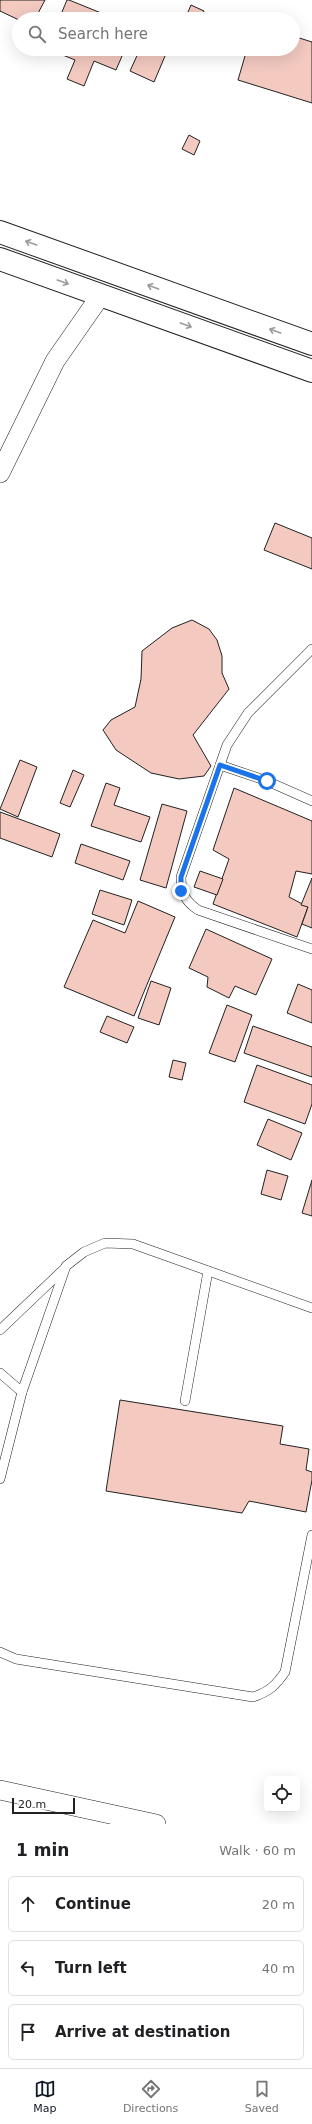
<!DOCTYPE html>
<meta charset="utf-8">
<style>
:root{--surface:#fff;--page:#f6f6f6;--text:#202124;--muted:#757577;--line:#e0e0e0;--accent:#111827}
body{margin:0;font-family:"DejaVu Sans",sans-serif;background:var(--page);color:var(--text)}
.controls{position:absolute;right:12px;bottom:12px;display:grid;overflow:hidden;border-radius:6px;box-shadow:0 4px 16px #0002}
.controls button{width:36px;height:36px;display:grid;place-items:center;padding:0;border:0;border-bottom:1px solid var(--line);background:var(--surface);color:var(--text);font:20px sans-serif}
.scale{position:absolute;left:12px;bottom:10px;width:63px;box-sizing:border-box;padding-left:4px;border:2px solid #222;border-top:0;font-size:11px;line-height:14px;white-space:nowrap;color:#222;-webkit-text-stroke:3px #fff;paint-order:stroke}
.stop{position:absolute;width:12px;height:12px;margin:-9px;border:3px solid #1a73e8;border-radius:50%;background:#fff}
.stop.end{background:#1a73e8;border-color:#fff;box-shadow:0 1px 4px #0008}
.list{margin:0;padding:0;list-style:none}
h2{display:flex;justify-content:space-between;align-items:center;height:52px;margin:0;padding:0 16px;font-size:17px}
h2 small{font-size:13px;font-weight:400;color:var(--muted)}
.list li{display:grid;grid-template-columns:26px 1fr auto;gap:12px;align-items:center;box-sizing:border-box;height:56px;margin:0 8px 8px;padding:0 8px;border:1px solid var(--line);border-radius:6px}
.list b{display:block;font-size:15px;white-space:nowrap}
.list em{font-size:13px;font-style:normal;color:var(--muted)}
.icon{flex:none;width:22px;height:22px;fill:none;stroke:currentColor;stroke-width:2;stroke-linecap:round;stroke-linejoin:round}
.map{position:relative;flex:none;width:312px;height:1824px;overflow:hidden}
.search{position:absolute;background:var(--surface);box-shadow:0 4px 16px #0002;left:12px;right:12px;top:12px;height:44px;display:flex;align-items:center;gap:10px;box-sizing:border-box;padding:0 14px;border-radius:22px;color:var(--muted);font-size:15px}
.sheet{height:244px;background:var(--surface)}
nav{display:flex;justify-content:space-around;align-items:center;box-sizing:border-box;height:56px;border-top:1px solid var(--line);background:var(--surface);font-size:11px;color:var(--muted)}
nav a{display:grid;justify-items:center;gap:2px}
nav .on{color:var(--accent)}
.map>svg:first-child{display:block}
.building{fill:#f3c9c0;stroke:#222}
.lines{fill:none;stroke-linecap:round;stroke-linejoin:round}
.lane-casing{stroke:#222;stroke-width:10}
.street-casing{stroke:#222;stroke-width:20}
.secondary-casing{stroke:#222;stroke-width:24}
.lane{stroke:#fff;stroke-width:9}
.street{stroke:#fff;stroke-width:19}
.secondary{stroke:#fff;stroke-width:22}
.oneway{stroke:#9c9c9c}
.route{stroke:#1a73e8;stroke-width:5}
</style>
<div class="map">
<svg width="312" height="1824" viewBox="0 0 312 1824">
<rect width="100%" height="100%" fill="#fff"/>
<g class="building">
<path d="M 0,0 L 45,0 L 35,19 L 19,20 L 0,11 Z"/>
<path d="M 67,0 L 69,0 L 116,19 L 59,19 Z"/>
<path d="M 191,5 L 204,11 L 201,19 L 185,19 Z"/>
<path d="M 293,36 L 312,42 L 312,103 L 238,80 L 247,49 L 293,49 Z"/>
<path d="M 48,49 L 125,49 L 116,70 L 94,61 L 84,86 L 67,79 L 75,60 Z"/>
<path d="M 140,49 L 168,49 L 154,82 L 130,71 Z"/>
<path d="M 189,135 L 200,141 L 194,155 L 182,149 Z"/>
<path d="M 275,523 L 312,538 L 312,569 L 264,550 Z"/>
<path d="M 192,620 L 209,629 L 217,640 L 222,656 L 222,673 L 229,689 L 193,735 L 211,766 L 204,776 L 179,779 L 151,773 L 116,750 L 103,730 L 111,720 L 135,707 L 141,679 L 142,651 L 172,628 Z"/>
<path d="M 20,760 L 37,767 L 18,817 L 0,809 Z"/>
<path d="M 73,770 L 84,775 L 70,807 L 60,803 Z"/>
<path d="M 106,783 L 120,788 L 114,805 L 150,817 L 141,842 L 91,826 Z"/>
<path d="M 234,788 L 312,821 L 312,874 L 296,871 L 289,897 L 308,907 L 297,937 L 213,904 L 229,859 L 213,850 Z"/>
<path d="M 162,804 L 187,811 L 166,888 L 140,880 Z"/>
<path d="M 0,812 L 60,834 L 52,857 L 0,838 Z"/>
<path d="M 81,844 L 130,861 L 123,880 L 75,863 Z"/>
<path d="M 200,871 L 223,879 L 217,895 L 194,887 Z"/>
<path d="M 312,878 L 312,928 L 302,924 L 308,907 L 301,905 Z"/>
<path d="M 100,890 L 132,900 L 124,925 L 92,914 Z"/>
<path d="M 138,901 L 175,917 L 134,1016 L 64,987 L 93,920 L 125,933 Z"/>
<path d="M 206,929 L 272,959 L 256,995 L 235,986 L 229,998 L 207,987 L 208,977 L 189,968 Z"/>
<path d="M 151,981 L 171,988 L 159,1025 L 138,1018 Z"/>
<path d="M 298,984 L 312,990 L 312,1023 L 287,1013 Z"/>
<path d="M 227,1005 L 252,1015 L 235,1062 L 209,1053 Z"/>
<path d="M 107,1016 L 134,1027 L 127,1043 L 100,1032 Z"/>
<path d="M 253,1026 L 312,1047 L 312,1077 L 244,1053 Z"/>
<path d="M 173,1060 L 186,1063 L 182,1080 L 169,1077 Z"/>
<path d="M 257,1065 L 312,1085 L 312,1104 L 305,1124 L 244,1102 Z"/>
<path d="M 268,1119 L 302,1133 L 291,1160 L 257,1145 Z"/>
<path d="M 267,1170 L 288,1176 L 281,1200 L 261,1194 Z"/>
<path d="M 312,1180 L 312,1216 L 302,1213 Z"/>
<path d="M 120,1400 L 283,1426 L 280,1444 L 309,1449 L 306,1470 L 312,1472 L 312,1480 L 306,1512 L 249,1501 L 242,1513 L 106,1491 Z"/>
</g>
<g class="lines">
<g class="lane-casing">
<g id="lane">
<path d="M 312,649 L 248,713 L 227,745 L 181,877 C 181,893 185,901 198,910 L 312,949"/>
<path d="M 220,765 L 267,781 L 312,801"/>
<path d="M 0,1330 L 64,1269"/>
<path d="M 0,1373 L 22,1392"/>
<path d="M 185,1401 L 208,1271"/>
<path d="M 0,1479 L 22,1392 L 66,1266 L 84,1252 L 105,1243 L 133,1244 L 312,1308"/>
<path d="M 0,1652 L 16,1659 L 253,1697 C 269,1692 276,1685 285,1672 L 312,1535"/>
</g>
</g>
<g class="street-casing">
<g id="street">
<path d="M 0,473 L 55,361 L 101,295"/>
<path d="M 0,1790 L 156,1824"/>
</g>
</g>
<g class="secondary-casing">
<g id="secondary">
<path d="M 0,232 L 312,344"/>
<path d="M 0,259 L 312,371"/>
</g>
</g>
<use href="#lane" class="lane"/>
<use href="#street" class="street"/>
<use href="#secondary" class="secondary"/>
</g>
<defs><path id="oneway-shaft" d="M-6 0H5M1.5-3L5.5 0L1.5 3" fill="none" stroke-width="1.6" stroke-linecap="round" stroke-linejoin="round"/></defs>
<g class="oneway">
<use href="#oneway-shaft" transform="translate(31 243) rotate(-160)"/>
<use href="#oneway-shaft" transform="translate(63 282) rotate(20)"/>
<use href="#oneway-shaft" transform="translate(153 287) rotate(-160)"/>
<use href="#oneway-shaft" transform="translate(186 325) rotate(20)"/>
<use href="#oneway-shaft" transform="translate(275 331) rotate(-160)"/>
</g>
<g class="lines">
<path class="route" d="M 181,891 L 181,877 L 220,765 L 267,781"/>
</g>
</svg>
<div class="controls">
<button><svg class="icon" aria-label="locate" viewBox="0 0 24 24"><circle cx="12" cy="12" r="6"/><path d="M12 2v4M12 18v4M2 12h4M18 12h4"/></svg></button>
</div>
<div class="scale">20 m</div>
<div class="stop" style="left:267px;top:781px"></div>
<div class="stop end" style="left:181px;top:891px"></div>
<div class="search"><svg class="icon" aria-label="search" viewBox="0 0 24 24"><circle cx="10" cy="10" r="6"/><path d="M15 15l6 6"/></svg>Search here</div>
</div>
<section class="sheet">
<h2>1 min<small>Walk · 60 m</small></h2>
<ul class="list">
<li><svg class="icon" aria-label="ahead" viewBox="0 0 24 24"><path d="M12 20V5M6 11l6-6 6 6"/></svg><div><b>Continue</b></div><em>20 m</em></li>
<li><svg class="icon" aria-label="left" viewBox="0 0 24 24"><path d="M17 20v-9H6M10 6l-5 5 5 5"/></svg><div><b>Turn left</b></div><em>40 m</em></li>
<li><svg class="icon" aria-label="arrive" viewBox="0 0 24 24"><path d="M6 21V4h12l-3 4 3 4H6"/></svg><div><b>Arrive at destination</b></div></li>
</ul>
</section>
<nav>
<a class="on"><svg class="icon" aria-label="map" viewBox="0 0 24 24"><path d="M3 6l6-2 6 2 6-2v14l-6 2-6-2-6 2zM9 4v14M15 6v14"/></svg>Map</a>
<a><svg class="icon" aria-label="directions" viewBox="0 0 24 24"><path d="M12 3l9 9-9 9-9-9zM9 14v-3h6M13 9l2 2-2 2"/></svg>Directions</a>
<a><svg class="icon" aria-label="saved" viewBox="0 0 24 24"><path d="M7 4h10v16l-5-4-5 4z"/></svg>Saved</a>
</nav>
